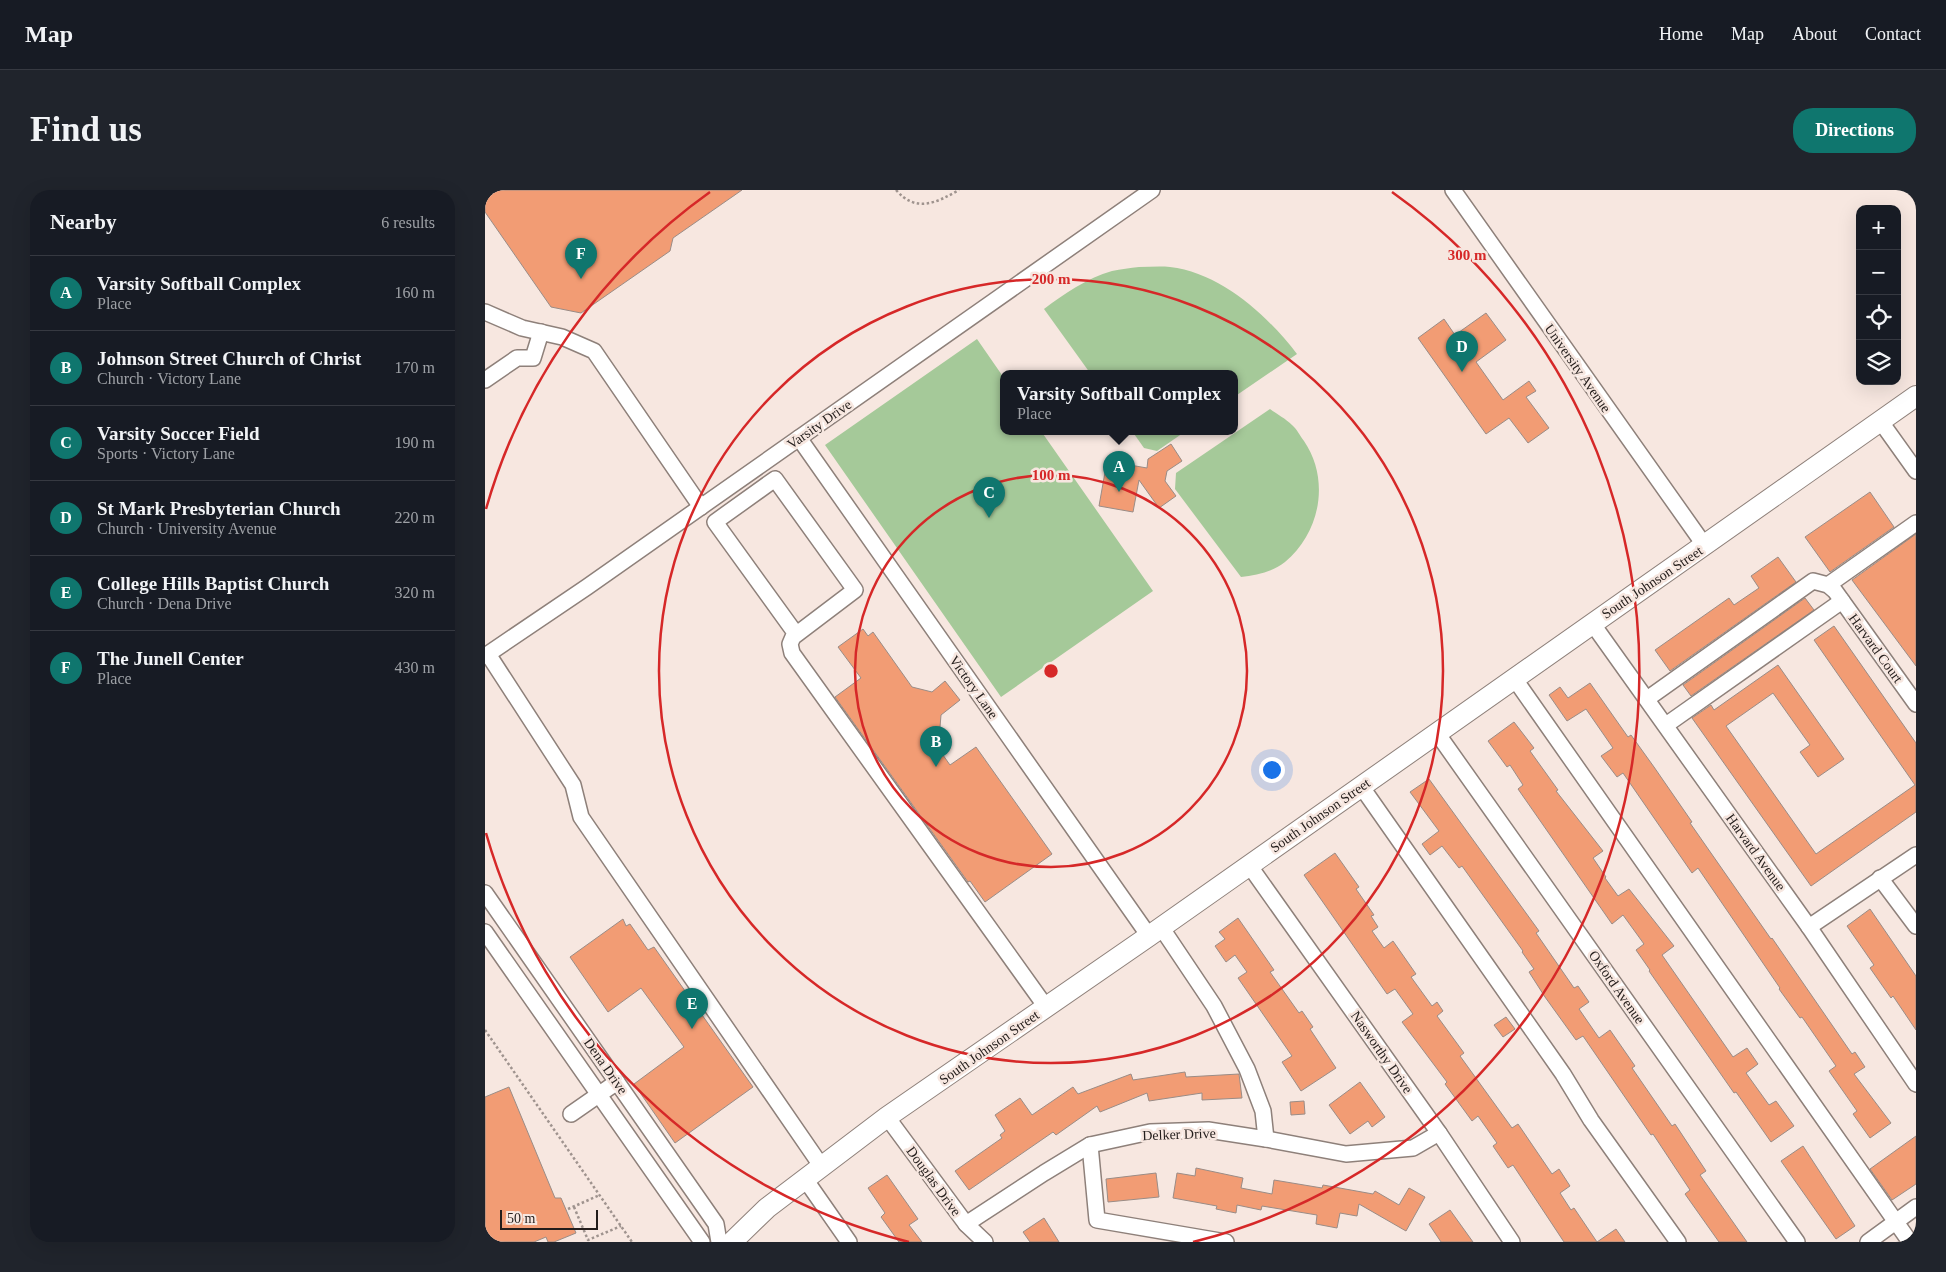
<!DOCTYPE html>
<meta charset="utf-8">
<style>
:root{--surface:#171b24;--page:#20242c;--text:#f1f3f6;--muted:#9ea1a6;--line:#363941;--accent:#0f766e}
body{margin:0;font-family:Georgia,serif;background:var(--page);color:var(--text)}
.controls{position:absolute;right:15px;top:15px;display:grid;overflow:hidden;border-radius:10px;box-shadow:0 5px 20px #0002}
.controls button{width:45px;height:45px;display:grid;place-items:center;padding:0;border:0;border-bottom:1px solid var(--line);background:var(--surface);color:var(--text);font:25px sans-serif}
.scale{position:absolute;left:15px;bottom:12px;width:98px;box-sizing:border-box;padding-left:5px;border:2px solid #231d1b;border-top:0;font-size:14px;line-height:18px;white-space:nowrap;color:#231d1b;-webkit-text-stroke:4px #f7e7e0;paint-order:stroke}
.you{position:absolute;left:786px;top:579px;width:18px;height:18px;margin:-12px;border:4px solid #fff;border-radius:50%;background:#1a73e8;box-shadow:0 0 0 8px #1a73e833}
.badge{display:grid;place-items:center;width:32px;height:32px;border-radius:50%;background:var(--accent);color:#fff;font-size:16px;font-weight:700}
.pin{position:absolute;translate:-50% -41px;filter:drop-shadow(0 1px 2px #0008)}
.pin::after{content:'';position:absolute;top:26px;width:18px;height:15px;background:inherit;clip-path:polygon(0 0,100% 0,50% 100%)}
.popup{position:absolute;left:515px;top:180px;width:238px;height:65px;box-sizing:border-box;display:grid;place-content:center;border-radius:10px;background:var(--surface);filter:drop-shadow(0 1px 4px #0005);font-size:16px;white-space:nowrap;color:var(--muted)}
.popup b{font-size:19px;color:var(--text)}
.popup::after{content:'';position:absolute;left:50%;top:100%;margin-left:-10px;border:10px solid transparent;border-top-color:var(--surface)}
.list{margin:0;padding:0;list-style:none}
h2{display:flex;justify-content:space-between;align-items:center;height:65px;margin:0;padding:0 20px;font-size:21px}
h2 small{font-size:16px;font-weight:400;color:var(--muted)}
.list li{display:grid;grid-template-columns:32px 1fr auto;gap:15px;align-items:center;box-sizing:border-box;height:75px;padding:0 20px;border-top:1px solid var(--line)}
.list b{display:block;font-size:19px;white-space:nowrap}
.list p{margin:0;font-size:16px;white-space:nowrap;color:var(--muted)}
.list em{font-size:16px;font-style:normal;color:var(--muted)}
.icon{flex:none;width:28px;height:28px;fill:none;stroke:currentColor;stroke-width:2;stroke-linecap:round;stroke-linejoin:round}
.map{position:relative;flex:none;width:1431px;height:1052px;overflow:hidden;border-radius:20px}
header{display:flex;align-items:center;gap:30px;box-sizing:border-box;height:70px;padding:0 25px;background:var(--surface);border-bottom:1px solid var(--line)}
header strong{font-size:24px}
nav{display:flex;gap:28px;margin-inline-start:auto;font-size:18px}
.intro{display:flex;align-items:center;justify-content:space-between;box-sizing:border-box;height:120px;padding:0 30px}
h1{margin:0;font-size:35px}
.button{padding:12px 22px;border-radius:20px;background:var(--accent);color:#fff;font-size:18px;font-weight:700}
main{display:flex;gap:30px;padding:0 30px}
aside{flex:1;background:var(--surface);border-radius:20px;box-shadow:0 5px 20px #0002}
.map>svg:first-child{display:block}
.green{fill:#a5c999}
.building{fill:#f29c74;stroke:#9a8c86}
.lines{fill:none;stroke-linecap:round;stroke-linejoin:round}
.minor-casing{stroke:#8e807a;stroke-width:18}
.major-casing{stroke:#8e807a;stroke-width:22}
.path{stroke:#9f938e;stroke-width:2.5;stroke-dasharray:2.5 2.5;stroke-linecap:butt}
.minor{stroke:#fff;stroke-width:15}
.major{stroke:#fff;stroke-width:20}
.ring{fill:none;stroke:#d62828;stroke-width:2.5}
.labels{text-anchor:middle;stroke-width:5;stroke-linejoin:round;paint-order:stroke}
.street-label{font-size:14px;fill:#231d1b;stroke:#f7e7e0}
.centre{fill:#d62828;stroke:#f7e7e0;stroke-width:2.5}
.ring-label{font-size:15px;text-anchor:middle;font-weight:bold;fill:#d62828;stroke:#f7e7e0;stroke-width:5;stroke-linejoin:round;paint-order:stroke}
</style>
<header>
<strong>Map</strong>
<nav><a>Home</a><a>Map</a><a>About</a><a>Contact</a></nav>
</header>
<div class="intro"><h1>Find us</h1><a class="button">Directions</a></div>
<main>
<aside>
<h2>Nearby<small>6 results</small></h2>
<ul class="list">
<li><span class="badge">A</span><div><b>Varsity Softball Complex</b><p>Place</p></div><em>160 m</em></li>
<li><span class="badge">B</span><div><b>Johnson Street Church of Christ</b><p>Church · Victory Lane</p></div><em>170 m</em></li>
<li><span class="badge">C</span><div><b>Varsity Soccer Field</b><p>Sports · Victory Lane</p></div><em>190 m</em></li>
<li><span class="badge">D</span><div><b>St Mark Presbyterian Church</b><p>Church · University Avenue</p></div><em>220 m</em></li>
<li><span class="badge">E</span><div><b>College Hills Baptist Church</b><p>Church · Dena Drive</p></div><em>320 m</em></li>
<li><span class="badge">F</span><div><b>The Junell Center</b><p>Place</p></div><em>430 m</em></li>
</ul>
</aside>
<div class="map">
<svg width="1431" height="1052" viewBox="0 0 1431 1052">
<rect width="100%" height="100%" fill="#f7e7e0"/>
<g class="green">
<path d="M 654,77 C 664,77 675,76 685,77 C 736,83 782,125 812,164 L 749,207 L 749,183 L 605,183 L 559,119 C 579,104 602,88 627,81 C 636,79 645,78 654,77 Z"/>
<path d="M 492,149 L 519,188 L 519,241 L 556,241 L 668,401 L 516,507 L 340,255 Z"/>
<path d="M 785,219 C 792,224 801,229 807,235 C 812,239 815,246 819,251 C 845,289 836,342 800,372 C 788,382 771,385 756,387 L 690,299 L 691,283 Z"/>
<path d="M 647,241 L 701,241 L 672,261 L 659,258 Z"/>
</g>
<g class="building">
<path d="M 0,0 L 257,0 L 188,48 L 185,61 L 96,123 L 66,117 L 0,22 Z"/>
<path d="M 1001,123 L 1021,150 L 991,172 L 1018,210 L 1044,191 L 1051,201 L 1041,207 L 1064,238 L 1043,253 L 1024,228 L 1001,244 L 933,148 L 959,129 L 970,145 Z"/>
<path d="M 686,254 L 697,271 L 682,281 L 680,291 L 691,306 L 674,318 L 654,290 L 648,322 L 614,316 L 622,271 L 662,278 L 663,269 Z"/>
<path d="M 1385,302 L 1409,337 L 1345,382 L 1320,347 Z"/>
<path d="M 1431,344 L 1431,476 L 1367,390 Z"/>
<path d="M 1293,367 L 1311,392 L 1185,481 L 1170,460 L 1244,408 L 1249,415 L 1274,398 L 1266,386 Z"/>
<path d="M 1320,408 L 1329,420 L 1206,506 L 1198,495 Z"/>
<path d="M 1349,436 L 1431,553 L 1431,622 L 1326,696 L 1207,528 L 1226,515 L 1229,520 L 1293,475 L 1359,569 L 1333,587 L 1315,562 L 1325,555 L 1288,503 L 1241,536 L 1331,664 L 1430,595 L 1329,450 Z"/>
<path d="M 378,439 L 383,446 L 388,442 L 427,497 L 447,502 L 460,491 L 475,510 L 456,525 L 455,537 L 450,540 L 459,553 L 453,558 L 465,575 L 491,557 L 567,664 L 500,712 L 485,691 L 483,692 L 350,507 L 376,488 L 353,457 Z"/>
<path d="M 1105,493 L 1143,547 L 1146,545 L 1169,577 L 1207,632 L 1205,633 L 1286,749 L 1287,748 L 1367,864 L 1370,862 L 1380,877 L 1369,884 L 1406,933 L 1385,948 L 1368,924 L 1372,921 L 1344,881 L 1351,876 L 1317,827 L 1315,828 L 1294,799 L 1295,798 L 1213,678 L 1207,683 L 1138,583 L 1132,587 L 1116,566 L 1128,558 L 1101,519 L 1082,531 L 1064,505 L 1075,497 L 1083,508 Z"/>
<path d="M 1029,532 L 1049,558 L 1045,561 L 1073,600 L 1071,601 L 1118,661 L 1108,668 L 1121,687 L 1120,688 L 1133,706 L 1144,699 L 1189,756 L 1177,765 L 1248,867 L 1262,858 L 1273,874 L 1261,883 L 1284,915 L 1291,911 L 1309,936 L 1286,952 L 1251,902 L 1249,903 L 1164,781 L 1165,780 L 1151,760 L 1159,754 L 1138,725 L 1127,734 L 1033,599 L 1038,595 L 1025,575 L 1022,577 L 1003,551 Z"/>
<path d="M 944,589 L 1054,741 L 1051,743 L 1089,798 L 1093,796 L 1104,812 L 1094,819 L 1114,848 L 1125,840 L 1150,876 L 1147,878 L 1187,936 L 1190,934 L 1221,981 L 1215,985 L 1262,1052 L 1234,1052 L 1200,1004 L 1205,1000 L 1168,944 L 1166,945 L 1098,846 L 1091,850 L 1060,807 L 1044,782 L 1049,779 L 1037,762 L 1038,761 L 977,676 L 974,678 L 957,656 L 945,665 L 937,654 L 954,641 L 925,602 Z"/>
<path d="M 850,663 L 874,697 L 871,699 L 889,725 L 886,726 L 893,737 L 887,741 L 899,758 L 908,751 L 931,784 L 926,787 L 947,816 L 952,812 L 958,821 L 952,826 L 979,863 L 975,866 L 1027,938 L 1033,934 L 1067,984 L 1074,979 L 1085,996 L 1075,1003 L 1086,1020 L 1089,1018 L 1112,1052 L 1079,1052 L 1028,975 L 1023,978 L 1008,956 L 1012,953 L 993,926 L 987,931 L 960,894 L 962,892 L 917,832 L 928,824 L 910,799 L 902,804 L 819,685 Z"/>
<path d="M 1385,719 L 1431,786 L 1431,840 L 1408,806 L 1406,808 L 1385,778 L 1389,775 L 1362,736 Z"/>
<path d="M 753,728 L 789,780 L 785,782 L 814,823 L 817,821 L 828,837 L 825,839 L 851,878 L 816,901 L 797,872 L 807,866 L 753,788 L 762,782 L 750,765 L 741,772 L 730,756 L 740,749 L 734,742 Z"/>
<path d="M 138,729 L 141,736 L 145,734 L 163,760 L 169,757 L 268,897 L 190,953 L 149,894 L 199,857 L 156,798 L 123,822 L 85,767 Z"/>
<path d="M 1021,827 L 1030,839 L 1018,847 L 1009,835 Z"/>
<path d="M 700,882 L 701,887 L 754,884 L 757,908 L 717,910 L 717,903 L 664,911 L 662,903 L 615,922 L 612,916 L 571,945 L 568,942 L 484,1000 L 470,981 L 517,948 L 515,945 L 520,941 L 510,925 L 535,908 L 547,925 L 588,897 L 593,904 L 646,884 L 648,890 Z"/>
<path d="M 875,892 L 900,927 L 887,937 L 883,931 L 865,944 L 844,915 Z"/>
<path d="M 24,897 L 70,1008 L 76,1008 L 91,1043 L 69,1052 L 63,1052 L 61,1047 L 49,1052 L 0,1052 L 0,907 Z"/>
<path d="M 819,911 L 820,924 L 806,925 L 805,912 Z"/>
<path d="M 1431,946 L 1431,994 L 1407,1010 L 1385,979 Z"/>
<path d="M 1318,956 L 1370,1036 L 1351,1049 L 1296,971 Z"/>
<path d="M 711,978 L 758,988 L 756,998 L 787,1004 L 789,990 L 837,998 L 838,995 L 888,1004 L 890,1001 L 914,1015 L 924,998 L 940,1007 L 921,1041 L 874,1014 L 872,1026 L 855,1023 L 852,1038 L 831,1034 L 832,1025 L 777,1016 L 776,1020 L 752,1015 L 751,1023 L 731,1019 L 732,1016 L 688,1008 L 692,983 L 710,986 Z"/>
<path d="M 671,983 L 674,1007 L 623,1012 L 621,989 Z"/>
<path d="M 402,985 L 433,1029 L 424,1035 L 437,1052 L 414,1052 L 396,1027 L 400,1023 L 383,998 Z"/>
<path d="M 965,1020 L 988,1052 L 956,1052 L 944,1034 Z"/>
<path d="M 559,1028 L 574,1052 L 545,1052 L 538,1042 Z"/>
<path d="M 1131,1039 L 1140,1052 L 1112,1052 Z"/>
</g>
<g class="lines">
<g class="minor-casing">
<g id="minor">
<path d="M 968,0 L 1220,356"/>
<path d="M 0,122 L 37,138 L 77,147 L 109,161 L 216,317"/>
<path d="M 0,190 L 32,168 L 48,168 L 56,142"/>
<path d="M 1396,232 L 1431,281"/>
<path d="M 314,248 L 664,746"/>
<path d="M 1343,395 L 1431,333"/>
<path d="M 1107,433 L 1324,737 L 1431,894"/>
<path d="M 311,444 L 230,332 L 290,289 L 370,400 L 308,447 L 305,454 L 307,463 L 561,817"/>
<path d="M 3,464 L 88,595 L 96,627 L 337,977"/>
<path d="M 0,466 L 102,397 L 667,0"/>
<path d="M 1029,488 L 1425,1052"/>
<path d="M 1162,509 L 1328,391 L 1343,395 L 1350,401 L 1431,514"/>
<path d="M 1181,535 L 1357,411"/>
<path d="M 952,543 L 1312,1052"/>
<path d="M 876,596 L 1078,884 L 1106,930 L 1193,1052"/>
<path d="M 764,675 L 954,943 L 1027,1052"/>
<path d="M 1395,688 L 1431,736"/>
<path d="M 0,703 L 231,1034 L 234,1052"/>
<path d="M 676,737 L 729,816 L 762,879 L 778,921 L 781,949"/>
<path d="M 1324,737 L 1431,665"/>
<path d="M 0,742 L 217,1052"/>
<path d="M 86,924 L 132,892"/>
<path d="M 402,927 L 481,1034 L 500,1052"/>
<path d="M 605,955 L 612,1030 L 741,1052"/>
<path d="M 320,989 L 364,1052"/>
<path d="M 481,1034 L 559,983 L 605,955 L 665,942 L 723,940 L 781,949 L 861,964 L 928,958 L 954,943"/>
<path d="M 1383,1052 L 1431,1017"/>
</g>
</g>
<g class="major-casing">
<path id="major" d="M 247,1052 L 282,1018 L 402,927 L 664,746 L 1431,206"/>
</g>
<g class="path">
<path d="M 411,0 C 431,23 451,13 474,0"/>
<path d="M 0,840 L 147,1052"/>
<path d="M 89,1017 L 103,1050 L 136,1036"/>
<path d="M 83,1019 L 115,1005"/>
</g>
<use href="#minor" class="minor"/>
<use href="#major" class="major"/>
</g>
<g class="ring">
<circle cx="566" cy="481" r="196"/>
<circle cx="566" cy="481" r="392"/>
<path d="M424 1052A588 588 0 0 1 1 643M1 319A588 588 0 0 1 225 2M907 2A588 588 0 0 1 708 1052"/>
</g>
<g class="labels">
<g class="street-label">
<text transform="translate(1093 178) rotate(55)" y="5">University Avenue</text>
<text transform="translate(334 234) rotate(-35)" y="5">Varsity Drive</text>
<text transform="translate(1167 392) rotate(-34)" y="5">South Johnson Street</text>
<text transform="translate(1391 458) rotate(54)" y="5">Harvard Court</text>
<text transform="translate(489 497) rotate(55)" y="5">Victory Lane</text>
<text transform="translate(835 625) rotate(-35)" y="5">South Johnson Street</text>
<text transform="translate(1271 662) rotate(54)" y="5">Harvard Avenue</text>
<text transform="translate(1132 797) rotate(55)" y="5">Oxford Avenue</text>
<text transform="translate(504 857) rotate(-35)" y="5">South Johnson Street</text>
<text transform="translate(897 862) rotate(55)" y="5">Nasworthy Drive</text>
<text transform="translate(121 876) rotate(55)" y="5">Dena Drive</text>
<text transform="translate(694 944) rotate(-2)" y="5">Delker Drive</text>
<text transform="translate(449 991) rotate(54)" y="5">Douglas Drive</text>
</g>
</g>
<circle cx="566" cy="481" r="8" class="centre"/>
<g class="ring-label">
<text x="982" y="70">300 m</text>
<text x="566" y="94">200 m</text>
<text x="566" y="290">100 m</text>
</g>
</svg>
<div class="controls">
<button>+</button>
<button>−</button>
<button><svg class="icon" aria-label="locate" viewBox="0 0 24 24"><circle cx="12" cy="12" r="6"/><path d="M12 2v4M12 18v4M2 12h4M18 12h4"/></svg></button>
<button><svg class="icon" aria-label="layers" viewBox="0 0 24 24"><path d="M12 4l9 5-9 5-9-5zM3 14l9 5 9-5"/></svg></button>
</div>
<div class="scale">50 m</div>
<div class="you"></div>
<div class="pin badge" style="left:634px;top:302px">A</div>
<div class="popup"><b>Varsity Softball Complex</b>Place</div>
<div class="pin badge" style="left:451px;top:577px">B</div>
<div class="pin badge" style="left:504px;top:328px">C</div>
<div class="pin badge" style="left:977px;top:182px">D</div>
<div class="pin badge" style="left:207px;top:839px">E</div>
<div class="pin badge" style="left:96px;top:89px">F</div>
</div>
</main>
